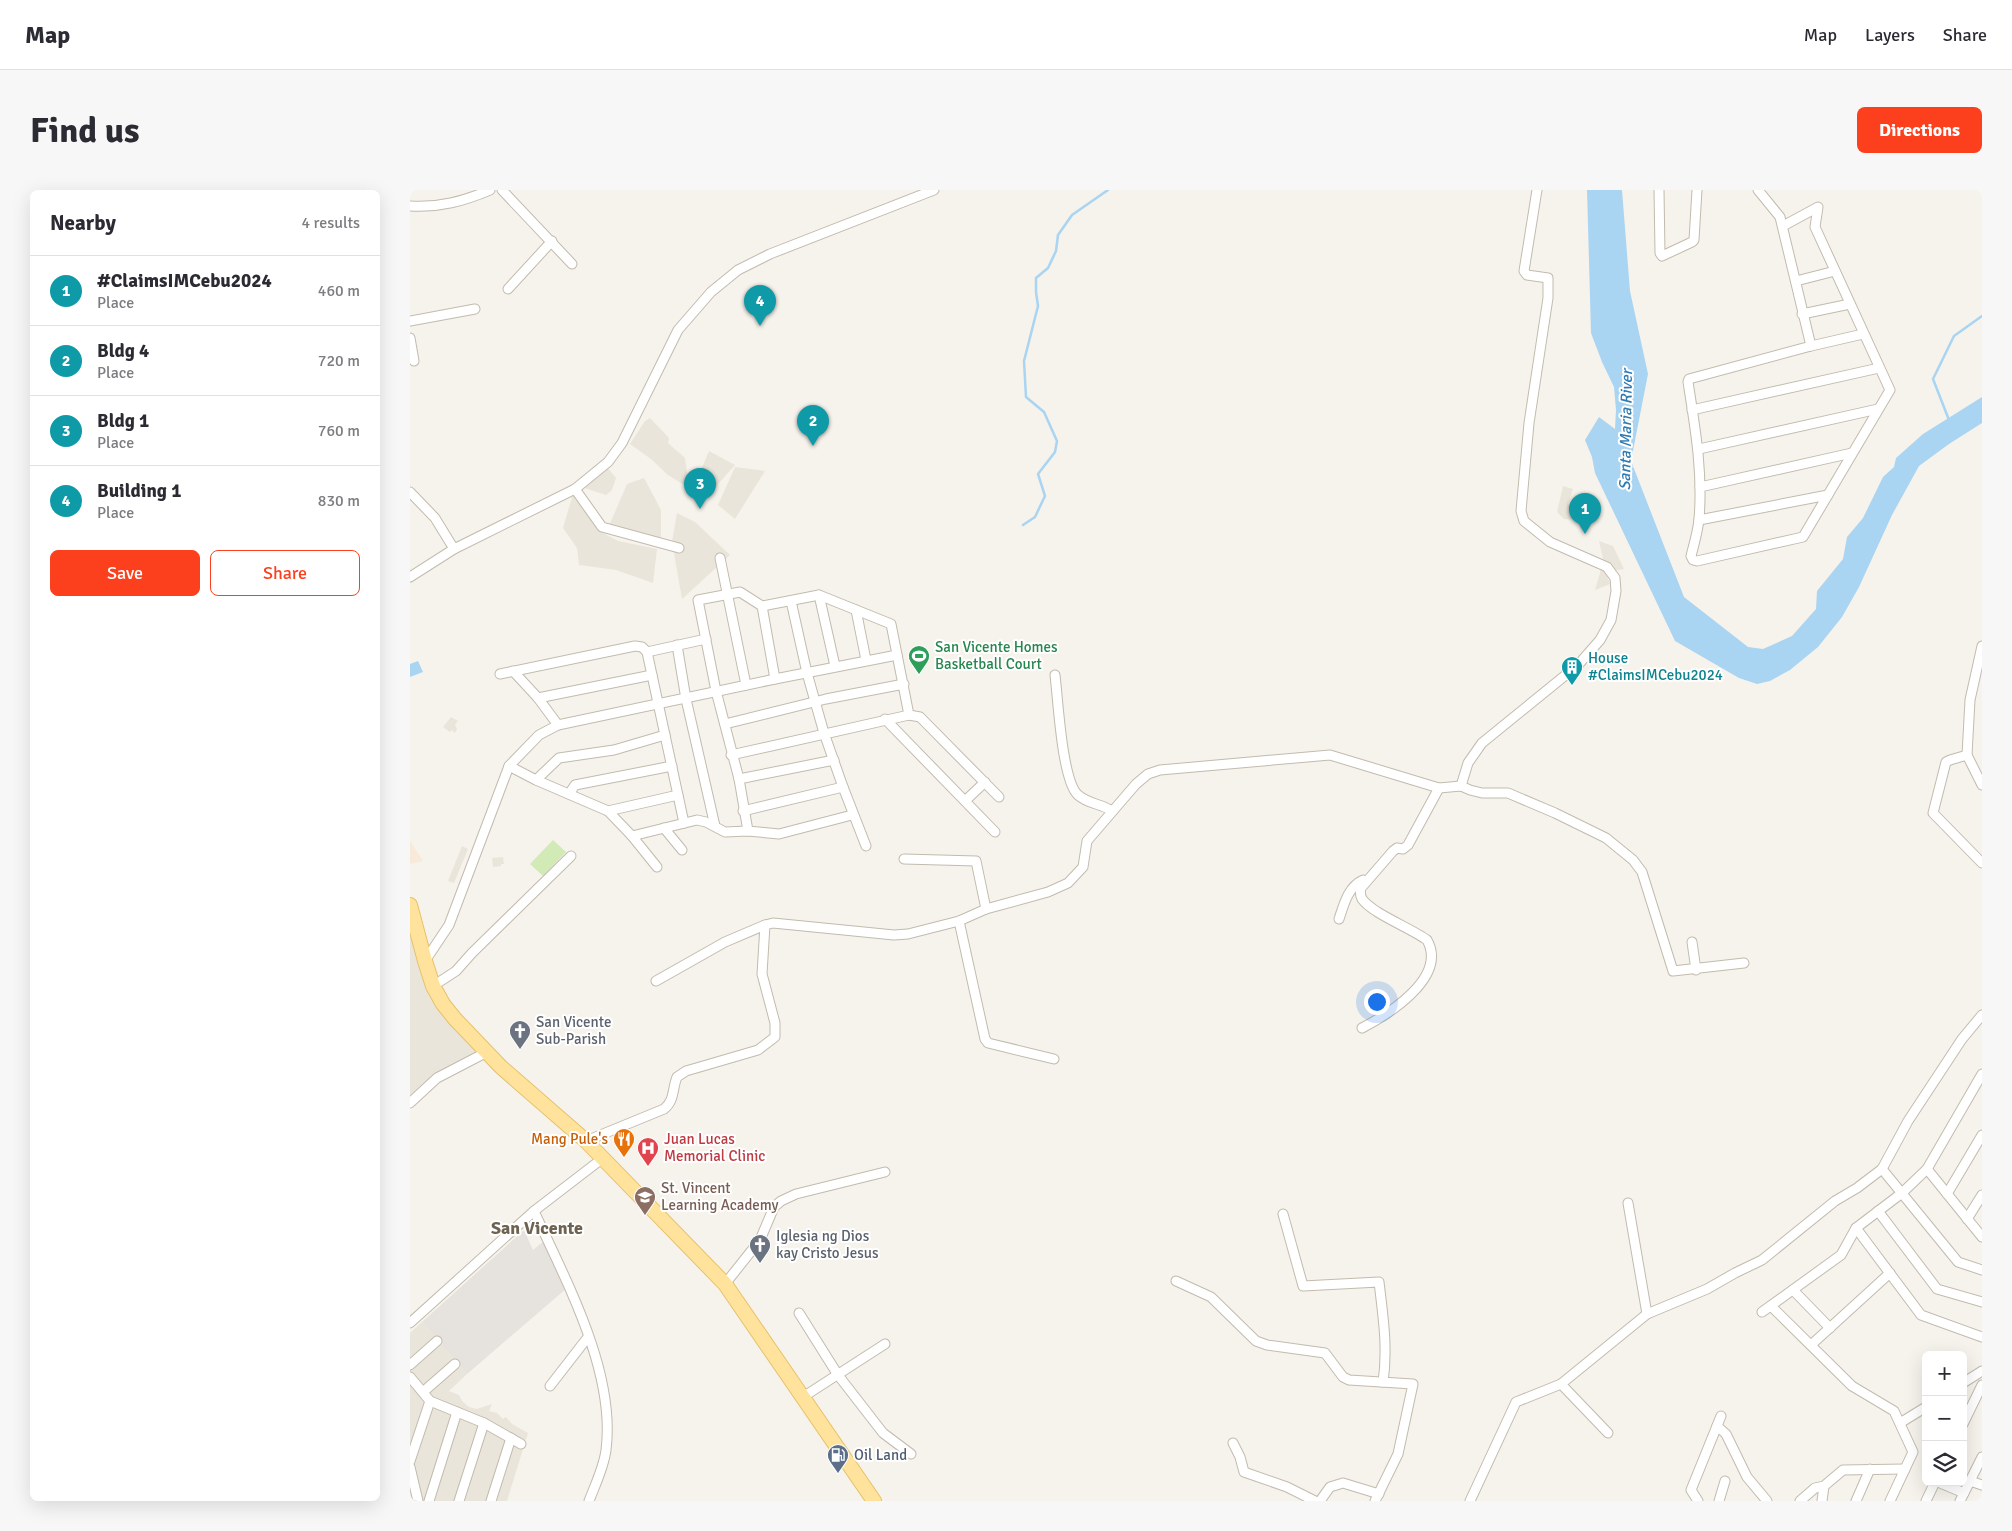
<!DOCTYPE html>
<meta charset="utf-8">
<style>
:root{--surface:#fff;--page:#f7f7f7;--text:#2b2b33;--muted:#7c7c81;--line:#e1e1e2;--accent:#fc3f1d}
body{margin:0;font-family:Signika,sans-serif;background:var(--page);color:var(--text)}
.controls{position:absolute;right:15px;bottom:15px;display:grid;overflow:hidden;border-radius:8px;box-shadow:0 5px 20px #0002}
.controls button{width:45px;height:45px;display:grid;place-items:center;padding:0;border:0;border-bottom:1px solid var(--line);background:var(--surface);color:var(--text);font:25px sans-serif}
.you{position:absolute;left:966px;top:811px;width:18px;height:18px;margin:-12px;border:4px solid #fff;border-radius:50%;background:#1a73e8;box-shadow:0 0 0 8px #1a73e833}
.badge{display:grid;place-items:center;width:32px;height:32px;border-radius:50%;background:var(--accent);color:#fff;font-size:16px;font-weight:700}
.pin{position:absolute;translate:-50% -41px;filter:drop-shadow(0 1px 2px #0008)}
.pin::after{content:'';position:absolute;top:26px;width:18px;height:15px;background:inherit;clip-path:polygon(0 0,100% 0,50% 100%)}
.list{margin:0;padding:0;list-style:none}
h2{display:flex;justify-content:space-between;align-items:center;height:65px;margin:0;padding:0 20px;font-size:21px}
h2 small{font-size:16px;font-weight:400;color:var(--muted)}
.list li{display:grid;grid-template-columns:32px 1fr auto;gap:15px;align-items:center;box-sizing:border-box;height:70px;padding:0 20px;border-top:1px solid var(--line)}
.list b{display:block;font-size:19px;white-space:nowrap}
.list p{margin:0;font-size:16px;white-space:nowrap;color:var(--muted)}
.list em{font-size:16px;font-style:normal;color:var(--muted)}
.actions{display:flex;gap:10px;padding:15px 20px}
.actions a{flex:1;padding:11px 0;border:1px solid var(--accent);border-radius:8px;text-align:center;font-size:18px;color:var(--accent)}
.actions .main{background:var(--accent);color:#fff}
.icon{flex:none;width:28px;height:28px;fill:none;stroke:currentColor;stroke-width:2;stroke-linecap:round;stroke-linejoin:round}
.map{position:relative;flex:none;width:1572px;height:1311px;overflow:hidden;border-radius:8px}
header{display:flex;align-items:center;gap:30px;box-sizing:border-box;height:70px;padding:0 25px;background:var(--surface);border-bottom:1px solid var(--line)}
header strong{font-size:24px}
nav{display:flex;gap:28px;margin-inline-start:auto;font-size:18px}
.intro{display:flex;align-items:center;justify-content:space-between;box-sizing:border-box;height:120px;padding:0 30px}
h1{margin:0;font-size:35px}
.button{padding:12px 22px;border-radius:8px;background:var(--accent);color:#fff;font-size:18px;font-weight:700}
main{display:flex;gap:30px;padding:0 30px}
aside{flex:1;background:var(--surface);border-radius:8px;box-shadow:0 5px 20px #0002}
.map>svg:first-child{display:block}
.residential{fill:#eae5da}
.commercial{fill:#f7ead8}
.industrial{fill:#e6e2dd}
.green{fill:#d2eab5}
.water{fill:#a9d4f2}
.lines{fill:none;stroke-linecap:round;stroke-linejoin:round}
.stream{stroke:#a9d4f2;stroke-width:2.5}
.street-casing{stroke:#c2bbae;stroke-width:11}
.primary-casing{stroke:#e6c16a;stroke-width:16}
.street{stroke:#fff;stroke-width:9}
.primary{stroke:#ffe39c;stroke-width:14}
.labels{text-anchor:middle;stroke-width:4;stroke-linejoin:round;paint-order:stroke}
.leisure-label{font-size:15px;fill:#27864d;stroke:#fff;text-anchor:start}
.culture-label{font-size:15px;fill:#0d838f;stroke:#fff;text-anchor:start}
.worship-label{font-size:15px;fill:#5b616d;stroke:#fff;text-anchor:start}
.food-label{font-size:15px;fill:#c56008;stroke:#fff;text-anchor:end}
.health-label{font-size:15px;fill:#be3a42;stroke:#fff;text-anchor:start}
.education-label{font-size:15px;fill:#785e54;stroke:#fff;text-anchor:start}
.service-label{font-size:15px;fill:#4e5e75;stroke:#fff;text-anchor:start}
.water-label{font-size:16px;font-style:italic;fill:#2e7ab2;stroke:#fff}
.quarter-label{font-size:18px;font-weight:bold;fill:#6e6250;stroke:#fff}
</style>
<header>
<strong>Map</strong>
<nav><a>Map</a><a>Layers</a><a>Share</a></nav>
</header>
<div class="intro"><h1>Find us</h1><a class="button">Directions</a></div>
<main>
<aside>
<h2>Nearby<small>4 results</small></h2>
<ul class="list">
<li><span class="badge" style="background:#0f9aa8">1</span><div><b>#ClaimsIMCebu2024</b><p>Place</p></div><em>460 m</em></li>
<li><span class="badge" style="background:#0f9aa8">2</span><div><b>Bldg 4</b><p>Place</p></div><em>720 m</em></li>
<li><span class="badge" style="background:#0f9aa8">3</span><div><b>Bldg 1</b><p>Place</p></div><em>760 m</em></li>
<li><span class="badge" style="background:#0f9aa8">4</span><div><b>Building 1</b><p>Place</p></div><em>830 m</em></li>
</ul>
<div class="actions"><a class="main">Save</a><a>Share</a></div>
</aside>
<div class="map">
<svg width="1572" height="1311" viewBox="0 0 1572 1311">
<rect width="100%" height="100%" fill="#f6f3ec"/>
<g class="residential">
<path d="M 240,228 L 259,248 L 258,253 L 275,268 L 279,298 L 258,285 L 241,269 L 220,254 L 235,231 Z"/>
<path d="M 299,261 L 325,275 L 299,304 L 291,300 L 291,280 Z"/>
<path d="M 196,276 L 206,288 L 202,300 L 196,305 L 171,297 Z"/>
<path d="M 325,277 L 355,281 L 325,329 L 308,315 Z"/>
<path d="M 234,288 L 251,320 L 251,351 L 199,336 L 217,294 Z"/>
<path d="M 1153,296 L 1163,299 L 1158,314 L 1167,323 L 1169,330 L 1154,329 L 1147,322 Z"/>
<path d="M 163,304 L 191,342 L 208,351 L 247,359 L 243,393 L 206,380 L 169,375 L 167,358 L 153,338 Z"/>
<path d="M 267,323 L 285,332 L 320,365 L 272,409 L 262,352 Z"/>
<path d="M 1189,351 L 1203,356 L 1214,379 L 1202,381 L 1194,373 Z"/>
<path d="M 1192,376 L 1194,378 L 1200,394 L 1185,400 Z"/>
<path d="M 41,527 L 48,531 L 45,535 L 47,539 L 45,543 L 42,540 L 40,542 L 33,537 Z"/>
<path d="M 52,656 L 58,659 L 44,693 L 38,691 Z"/>
<path d="M 93,667 L 94,674 L 91,674 L 91,676 L 83,677 L 82,668 Z"/>
<path d="M 0,737 L 9,771 L 72,863 L 0,909 Z"/>
<path d="M 12,1132 L 57,1184 L 39,1201 L 49,1205 L 52,1211 L 59,1217 L 67,1219 L 82,1214 L 79,1221 L 87,1223 L 93,1229 L 96,1227 L 102,1234 L 118,1243 L 97,1311 L 0,1311 L 0,1143 Z"/>
</g>
<path class="commercial" d="M 0,651 L 13,671 L 0,674 Z"/>
<path class="industrial" d="M 114,1040 L 123,1060 L 135,1050 L 157,1098 L 57,1184 L 12,1132 Z"/>
<path class="green" d="M 143,650 L 156,662 L 133,686 L 120,674 Z"/>
<g class="water">
<path d="M 1177,0 L 1212,0 L 1220,101 L 1238,184 L 1221,271 L 1274,407 L 1338,457 L 1353,459 L 1382,446 L 1406,419 L 1407,401 L 1433,369 L 1437,347 L 1453,328 L 1473,287 L 1484,277 L 1486,268 L 1513,244 L 1572,207 L 1572,233 L 1539,254 L 1509,276 L 1482,325 L 1449,397 L 1432,427 L 1408,457 L 1380,480 L 1360,491 L 1347,494 L 1329,488 L 1265,451 L 1185,283 L 1182,267 L 1175,250 L 1189,227 L 1205,239 L 1206,220 L 1204,197 L 1192,172 L 1181,143 Z"/>
<path d="M 8,471 L 13,482 L 0,487 L 0,474 Z"/>
</g>
<g class="lines">
<g class="stream">
<path d="M 1539,230 L 1523,189 L 1544,146 L 1572,126"/>
<path d="M 613,335 L 625,327 L 635,306 L 628,284 L 645,262 L 647,251 L 634,222 L 616,207 L 614,171 L 628,116 L 626,102 L 626,88 L 638,78 L 646,61 L 648,45 L 662,25 L 698,0"/>
</g>
<g class="street-casing">
<g id="street">
<path d="M 92,0 L 162,74"/>
<path d="M 1249,0 L 1250,63 L 1252,66 L 1282,52 L 1284,50 L 1287,0"/>
<path d="M 1348,0 L 1370,27 L 1401,156"/>
<path d="M 0,16 C 29,18 54,11 80,0"/>
<path d="M 1373,36 L 1408,17 L 1405,37 L 1480,200 L 1393,347 L 1287,371 L 1283,370 L 1281,366 C 1284,354 1288,341 1289,329 C 1293,282 1285,237 1278,192 L 1279,189 L 1401,156 L 1453,144"/>
<path d="M 1386,91 L 1425,81"/>
<path d="M 98,99 L 142,51"/>
<path d="M 1392,124 L 1440,114"/>
<path d="M 0,131 L 65,119"/>
<path d="M 0,148 L 4,171"/>
<path d="M 1282,220 L 1469,178"/>
<path d="M 1289,259 L 1468,219"/>
<path d="M 1290,297 L 1442,263"/>
<path d="M 165,299 L 192,337 L 269,358"/>
<path d="M 0,302 L 25,328 L 44,359"/>
<path d="M 1289,330 L 1418,305"/>
<path d="M 310,368 L 336,495"/>
<path d="M 0,387 L 44,359 L 165,299 L 198,272 L 212,253 L 268,140 L 301,102 L 328,80 L 360,64 L 524,0"/>
<path d="M 409,405 L 425,476"/>
<path d="M 352,416 L 365,489"/>
<path d="M 446,420 L 456,470"/>
<path d="M 267,455 L 276,509 L 305,636"/>
<path d="M 1572,456 L 1560,510 L 1557,565 L 1540,570 L 1536,572 L 1523,623 L 1572,673"/>
<path d="M 237,462 L 274,633"/>
<path d="M 103,481 L 128,508 L 148,535"/>
<path d="M 90,484 L 225,456 L 232,457 L 237,462 L 296,449"/>
<path d="M 645,485 C 648,509 652,591 668,605 C 678,614 692,614 702,621"/>
<path d="M 128,508 L 242,485"/>
<path d="M 499,525 L 510,527 L 589,607"/>
<path d="M 475,529 L 585,642"/>
<path d="M 315,534 L 416,509 L 494,494"/>
<path d="M 321,565 L 499,525 L 481,434 L 409,405 L 352,416 L 330,402 L 288,410 L 306,501 L 329,589 L 338,641"/>
<path d="M 1557,565 L 1572,595"/>
<path d="M 99,576 L 126,590 L 198,621 L 222,646 L 287,630 L 296,632 L 315,642 L 338,641 L 369,644 L 442,625"/>
<path d="M 329,589 L 424,570"/>
<path d="M 126,590 L 149,568 L 204,560 L 255,545"/>
<path d="M 1051,596 L 1058,573 L 1072,553 L 1168,475 L 1190,450 L 1201,430 L 1206,401 L 1205,388 L 1197,377 L 1140,352 L 1114,331 L 1111,321 L 1119,233 L 1138,108 L 1138,88 L 1117,85 L 1114,81 L 1127,0"/>
<path d="M 433,597 L 456,656"/>
<path d="M 159,604 L 165,595 L 262,576"/>
<path d="M 555,611 L 575,592"/>
<path d="M 198,621 L 268,605"/>
<path d="M 333,621 L 433,597 L 414,543 L 397,483 L 381,411"/>
<path d="M 254,638 L 272,660"/>
<path d="M 222,646 L 247,677"/>
<path d="M 494,669 L 566,671 L 576,719"/>
<path d="M 929,729 C 934,714 938,697 953,690"/>
<path d="M 549,731 L 575,849 L 578,853 L 644,869"/>
<path d="M 1282,752 L 1286,780"/>
<path d="M 15,771 L 39,735 L 99,576 L 129,545 L 148,535 L 365,489 L 487,465"/>
<path d="M 246,791 L 315,752 L 355,735"/>
<path d="M 23,796 L 46,781 L 62,763 L 161,666"/>
<path d="M 952,838 C 979,824 1038,787 1017,750 C 1001,738 963,724 952,709 C 950,705 950,702 951,698 L 983,661 L 987,658 L 993,659 L 998,655 L 1029,598"/>
<path d="M 0,913 L 27,888 L 77,862"/>
<path d="M 176,951 L 254,919 C 265,910 262,899 267,887 L 276,881 L 348,860 L 365,847 L 365,833 L 352,784 L 355,735 L 363,733 L 484,745 L 498,744 L 549,731 L 576,719 L 638,702 L 658,693 L 673,677 L 677,651 L 726,594 L 738,584 L 750,580 L 920,565 L 1029,598 L 1051,596 L 1060,600 L 1072,603 L 1098,603 L 1145,623 L 1196,648 L 1223,670 L 1232,682 L 1263,781 L 1334,773"/>
<path d="M 1472,979 L 1548,1072 L 1572,1080"/>
<path d="M 1517,979 L 1572,1047"/>
<path d="M 1537,1004 L 1572,945"/>
<path d="M 1218,1013 L 1237,1124"/>
<path d="M 124,1021 C 156,1091 206,1182 196,1260 C 194,1277 185,1295 179,1311"/>
<path d="M 1468,1021 L 1527,1099 L 1572,1112"/>
<path d="M 873,1024 L 893,1096 L 969,1092 C 973,1126 978,1158 973,1192"/>
<path d="M 1557,1029 L 1572,1005"/>
<path d="M 1446,1038 L 1511,1125 L 1572,1147"/>
<path d="M 766,1091 L 801,1107 L 846,1151 L 857,1155 L 915,1163 L 933,1187 L 939,1190 L 1003,1194 L 988,1264 L 965,1311"/>
<path d="M 315,1094 L 350,1050 L 364,1017 L 371,1011 L 386,1004 L 475,982"/>
<path d="M 1383,1100 L 1420,1138"/>
<path d="M 1361,1116 L 1442,1196 L 1484,1221 L 1503,1262 L 1480,1311"/>
<path d="M 1352,1122 L 1431,1065 L 1446,1038 L 1492,1003 L 1517,979 L 1572,884"/>
<path d="M 389,1123 L 428,1185 L 473,1243 L 501,1264"/>
<path d="M 0,1133 L 124,1021 L 193,968"/>
<path d="M 1401,1155 L 1480,1083"/>
<path d="M 0,1175 L 27,1151"/>
<path d="M 0,1187 L 20,1211 L 74,1233 L 111,1254"/>
<path d="M 1553,1193 L 1572,1181"/>
<path d="M 1151,1194 L 1198,1243"/>
<path d="M 140,1196 L 178,1147"/>
<path d="M 13,1202 L 45,1174"/>
<path d="M 393,1207 L 475,1154"/>
<path d="M 1490,1233 L 1516,1217"/>
<path d="M 1553,1234 L 1572,1195"/>
<path d="M 1307,1236 L 1316,1244 L 1337,1287 L 1357,1311"/>
<path d="M 823,1253 L 830,1267 L 834,1282 L 877,1297 L 905,1311"/>
<path d="M 0,1271 L 20,1211"/>
<path d="M 0,1277 L 8,1311"/>
<path d="M 1560,1291 L 1572,1295"/>
<path d="M 1528,1292 L 1554,1303"/>
<path d="M 19,1311 L 47,1222"/>
<path d="M 49,1311 L 74,1233"/>
<path d="M 81,1311 L 101,1248"/>
<path d="M 910,1311 L 920,1297 L 933,1293 L 969,1304"/>
<path d="M 1060,1311 L 1106,1212 L 1151,1194 L 1237,1124 L 1297,1099 L 1325,1083 L 1352,1070 L 1425,1011 L 1447,998 L 1472,979 L 1498,931 L 1552,849 L 1572,825"/>
<path d="M 1288,1311 L 1281,1300 L 1311,1226"/>
<path d="M 1309,1311 L 1315,1291"/>
<path d="M 1390,1311 L 1405,1298 L 1414,1296 L 1433,1280 L 1495,1279"/>
<path d="M 1412,1311 L 1414,1296"/>
<path d="M 1446,1311 L 1460,1279"/>
<path d="M 1516,1311 L 1525,1292"/>
<path d="M 1550,1311 L 1572,1267"/>
</g>
</g>
<g class="primary-casing">
<path id="primary" d="M 0,715 L 15,771 L 23,796 L 33,814 L 45,829 L 91,877 L 176,951 L 315,1094 L 464,1311"/>
</g>
<use href="#street" class="street"/>
<use href="#primary" class="primary"/>
</g>
<defs>
<g id="stadium-pin" transform="scale(1.125)"><path d="M0 17L-7.5 6A9.5 9.5 0 1 1 7.5 6Z" fill="#2e9e5b" stroke="#fff"/><path d="M0-5a6.5 5 0 1 0 0 10a6.5 5 0 1 0 0-10ZM-3.5-1.8h7v3.6h-7Z" fill="#fff"/></g>
<g id="building-pin" transform="scale(1.125)"><path d="M0 17L-7.5 6A9.5 9.5 0 1 1 7.5 6Z" fill="#0f9aa8" stroke="#fff"/><path d="M-4-6H4V6H1V3H-1V6H-4ZM-2.5-4.3h1.7v1.8h-1.7ZM.8-4.3h1.7v1.8H.8ZM-2.5-1h1.7V.8h-1.7ZM.8-1h1.7V.8H.8Z" fill="#fff"/></g>
<g id="church-pin" transform="scale(1.125)"><path d="M0 17L-7.5 6A9.5 9.5 0 1 1 7.5 6Z" fill="#6b7280" stroke="#fff"/><path d="M-1.2-6h2.4v3.5h3.3v2.4h-3.3V6h-2.4V-.1h-3.3v-2.4h3.3Z" fill="#fff"/></g>
<g id="restaurant-pin" transform="scale(1.125)"><path d="M0 17L-7.5 6A9.5 9.5 0 1 1 7.5 6Z" fill="#e8710a" stroke="#fff"/><path d="M-5-6h1v4h1v-4h1v4h1v-4h1v5L-1.5 .5V6h-2V.5L-5-1ZM5-6V6H3V1.5H1.5Q1.5-4 5-6Z" fill="#fff"/></g>
<g id="hospital-pin" transform="scale(1.125)"><path d="M0 17L-7.5 6A9.5 9.5 0 1 1 7.5 6Z" fill="#e0444e" stroke="#fff"/><path d="M-5-5h3v3.5h4V-5h3V5h-3V1.5h-4V5h-3Z" fill="#fff"/></g>
<g id="school-pin" transform="scale(1.125)"><path d="M0 17L-7.5 6A9.5 9.5 0 1 1 7.5 6Z" fill="#8d6e63" stroke="#fff"/><path d="M0-5L7-2L0 1L-7-2ZM-4 1L0 2.5L4 1V4Q0 6-4 4Z" fill="#fff"/></g>
<g id="fuel-pin" transform="scale(1.125)"><path d="M0 17L-7.5 6A9.5 9.5 0 1 1 7.5 6Z" fill="#5c6f8a" stroke="#fff"/><path d="M-5.5-6h7V0h2V4h1.3V-2.5L3-4.5l.8-.8L6-3V5H2.5V1h-1V6h-7ZM-4.2-4.7v3.2H.2V-4.7Z" fill="#fff"/></g>
</defs>
<g fill-rule="evenodd">
<use href="#stadium-pin" x="509" y="466"/>
<use href="#building-pin" x="1162" y="477"/>
<use href="#church-pin" x="110" y="841"/>
<use href="#restaurant-pin" x="214" y="949"/>
<use href="#hospital-pin" x="238" y="958"/>
<use href="#school-pin" x="235" y="1007"/>
<use href="#church-pin" x="350" y="1055"/>
<use href="#fuel-pin" x="428" y="1265"/>
</g>
<g class="labels">
<g class="leisure-label">
<text x="525" y="462">San Vicente Homes<tspan x="525" dy="17">Basketball Court</tspan></text>
</g>
<g class="culture-label">
<text x="1178" y="473">House<tspan x="1178" dy="17">#ClaimsIMCebu2024</tspan></text>
</g>
<g class="worship-label">
<text x="126" y="837">San Vicente<tspan x="126" dy="17">Sub-Parish</tspan></text>
<text x="366" y="1051">Iglesia ng Dios<tspan x="366" dy="17">kay Cristo Jesus</tspan></text>
</g>
<g class="food-label">
<text x="198" y="954">Mang Pule's</text>
</g>
<g class="health-label">
<text x="254" y="954">Juan Lucas<tspan x="254" dy="17">Memorial Clinic</tspan></text>
</g>
<g class="education-label">
<text x="251" y="1003">St. Vincent<tspan x="251" dy="17">Learning Academy</tspan></text>
</g>
<g class="service-label">
<text x="444" y="1270">Oil Land</text>
</g>
<g class="water-label">
<text transform="translate(1215 240) rotate(-89)" y="6">Santa Maria River</text>
</g>
<g class="quarter-label">
<text x="127" y="1044">San Vicente</text>
</g>
</g>
</svg>
<div class="controls">
<button>+</button>
<button>−</button>
<button><svg class="icon" aria-label="layers" viewBox="0 0 24 24"><path d="M12 4l9 5-9 5-9-5zM3 14l9 5 9-5"/></svg></button>
</div>
<div class="you"></div>
<div class="pin badge" style="left:1175px;top:344px;background:#0f9aa8">1</div>
<div class="pin badge" style="left:403px;top:256px;background:#0f9aa8">2</div>
<div class="pin badge" style="left:290px;top:319px;background:#0f9aa8">3</div>
<div class="pin badge" style="left:350px;top:136px;background:#0f9aa8">4</div>
</div>
</main>
